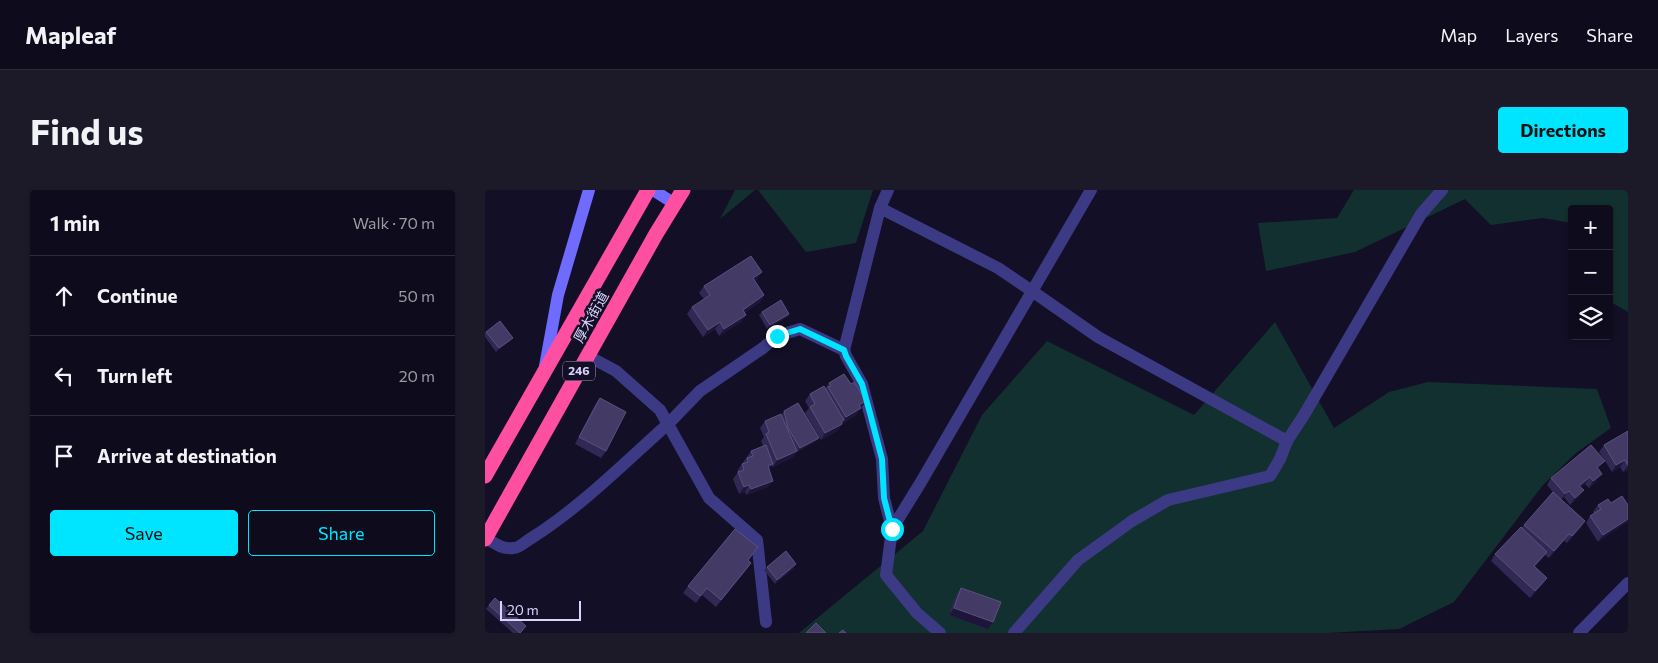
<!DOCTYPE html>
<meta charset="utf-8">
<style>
:root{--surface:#0e0b1c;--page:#1c1929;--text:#f1f3f6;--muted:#9b9ba3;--line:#2e2b3b;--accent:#00e5ff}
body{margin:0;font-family:Commissioner,"Noto Sans JP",sans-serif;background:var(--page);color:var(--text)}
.controls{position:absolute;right:15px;top:15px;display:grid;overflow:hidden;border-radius:5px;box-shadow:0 1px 4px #0004}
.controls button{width:45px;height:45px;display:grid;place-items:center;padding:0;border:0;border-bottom:1px solid var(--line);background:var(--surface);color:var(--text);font:25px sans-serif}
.scale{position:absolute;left:15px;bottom:12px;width:81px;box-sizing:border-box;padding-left:5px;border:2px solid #d9d4ff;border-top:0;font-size:14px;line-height:18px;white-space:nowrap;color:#d9d4ff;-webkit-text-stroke:4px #130f26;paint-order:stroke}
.stop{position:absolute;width:15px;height:15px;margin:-11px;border:4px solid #00e5ff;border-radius:50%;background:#fff}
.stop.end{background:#00e5ff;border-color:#fff;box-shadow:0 1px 5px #0008}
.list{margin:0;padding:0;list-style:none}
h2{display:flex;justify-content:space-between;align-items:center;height:65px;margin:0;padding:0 20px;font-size:21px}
h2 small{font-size:16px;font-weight:400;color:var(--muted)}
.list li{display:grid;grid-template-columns:32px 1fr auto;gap:15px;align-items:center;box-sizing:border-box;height:80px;padding:0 20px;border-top:1px solid var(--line)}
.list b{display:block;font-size:19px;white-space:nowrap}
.list em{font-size:16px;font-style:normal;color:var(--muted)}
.actions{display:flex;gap:10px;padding:15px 20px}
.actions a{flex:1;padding:11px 0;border:1px solid var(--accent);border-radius:5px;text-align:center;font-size:18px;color:var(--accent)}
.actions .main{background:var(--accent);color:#111}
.icon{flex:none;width:28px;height:28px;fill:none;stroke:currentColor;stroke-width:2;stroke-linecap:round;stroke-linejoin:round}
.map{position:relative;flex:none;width:1143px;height:443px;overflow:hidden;border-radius:5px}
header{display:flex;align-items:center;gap:30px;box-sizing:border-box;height:70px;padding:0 25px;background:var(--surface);border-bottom:1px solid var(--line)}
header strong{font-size:24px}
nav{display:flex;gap:28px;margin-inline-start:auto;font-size:18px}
.intro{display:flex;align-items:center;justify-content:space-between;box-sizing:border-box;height:120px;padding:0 30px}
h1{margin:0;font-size:35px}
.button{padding:12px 22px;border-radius:5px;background:var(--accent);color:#111;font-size:18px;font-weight:700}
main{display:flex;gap:30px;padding:0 30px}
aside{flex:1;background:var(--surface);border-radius:5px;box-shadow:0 1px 4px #0004}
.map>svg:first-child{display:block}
.green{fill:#12302f}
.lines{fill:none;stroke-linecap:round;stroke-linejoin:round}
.lane{stroke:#3d3a85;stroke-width:12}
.street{stroke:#3d3a85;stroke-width:12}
.secondary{stroke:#6f6bff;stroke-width:12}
.highway{stroke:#ff4fa3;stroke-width:15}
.wall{fill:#312854}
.shaded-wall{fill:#1d163a}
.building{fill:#433a66;stroke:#5a527e}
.route{stroke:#00e5ff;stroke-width:6}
.labels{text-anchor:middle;stroke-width:5;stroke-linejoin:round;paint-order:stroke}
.shield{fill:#130f26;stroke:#9e99be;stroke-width:1}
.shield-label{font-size:12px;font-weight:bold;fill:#d9d4ff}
.street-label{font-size:14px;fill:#d9d4ff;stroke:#130f26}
</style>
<header>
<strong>Mapleaf</strong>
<nav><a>Map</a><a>Layers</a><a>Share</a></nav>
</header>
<div class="intro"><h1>Find us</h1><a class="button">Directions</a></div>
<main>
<aside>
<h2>1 min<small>Walk · 70 m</small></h2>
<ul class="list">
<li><svg class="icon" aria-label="ahead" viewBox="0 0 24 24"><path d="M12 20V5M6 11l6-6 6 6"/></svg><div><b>Continue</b></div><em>50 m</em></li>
<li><svg class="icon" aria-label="left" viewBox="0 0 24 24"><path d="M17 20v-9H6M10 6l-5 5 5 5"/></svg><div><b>Turn left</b></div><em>20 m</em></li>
<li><svg class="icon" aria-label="arrive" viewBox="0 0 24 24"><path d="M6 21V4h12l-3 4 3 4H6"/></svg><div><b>Arrive at destination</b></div></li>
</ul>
<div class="actions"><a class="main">Save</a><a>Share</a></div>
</aside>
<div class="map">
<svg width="1143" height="443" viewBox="0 0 1143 443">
<rect width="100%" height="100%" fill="#130f26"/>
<g class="green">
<path d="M 250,0 L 270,0 L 235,29 Z"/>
<path d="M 273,0 L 388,0 L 371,53 L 321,62 Z"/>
<path d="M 869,0 L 1143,0 L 1143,122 L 1124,111 L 1124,19 L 1087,19 L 1087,33 L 1058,28 L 1006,35 L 980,9 L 870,62 L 781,81 L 773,33 L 852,28 Z"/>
<path d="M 790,132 L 849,238 L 904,202 L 943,192 L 1112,199 L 1126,238 L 1091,263 L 1058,295 L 969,412 L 914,439 L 842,443 L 314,443 L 438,341 L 497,225 L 562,151 L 709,225 Z"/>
</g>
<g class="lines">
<g class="lane">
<path d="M 395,18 L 403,0"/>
<path d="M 359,160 L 395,18 L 513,78 L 547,101"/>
<path d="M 103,166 L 131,181 L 175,220 L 224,308 L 272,350 L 281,432"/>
<path d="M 183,234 L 215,201 L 278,158 L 292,146 L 315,139 L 359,160 L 361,166 L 377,194 L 397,269 L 399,308 L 407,339 L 401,385 L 432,423 L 455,443"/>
</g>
<g class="street">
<path d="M 547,101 L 613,147 L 802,251"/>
<path d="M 407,339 L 436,292 L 606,0"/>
<path d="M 1,348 C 9,353 18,360 29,358 C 34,358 40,352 45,349 C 96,317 138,274 183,234"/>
<path d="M 529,443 L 593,370 L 647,331 L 683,310 L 785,286 L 795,269 L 802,251 L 819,225 L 936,24 L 957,0"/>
<path d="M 1094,443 L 1143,393"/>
</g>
<g class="secondary">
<path d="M 168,0 L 190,14"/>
<path d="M 60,176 L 73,105 L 104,0"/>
</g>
<g class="highway">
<path d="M 0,286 L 163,0"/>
<path d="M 0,349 L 171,44 L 198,0"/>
</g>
</g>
<g class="wall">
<path d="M 277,82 L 272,89 L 270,91 L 279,105 L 275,112 L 259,123 L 261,125 L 256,132 L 234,146 L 230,139 L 218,147 L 202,124 L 207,117 L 219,109 L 214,103 L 219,96 Z"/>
<path d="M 277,122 L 304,124 L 302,127 L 282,139 L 274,125 Z"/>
<path d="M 1,142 L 25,151 L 11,162 L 0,147 L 0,143 Z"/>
<path d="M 344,193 L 366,194 L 381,211 L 371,225 L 357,234 L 352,241 L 336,250 L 320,223 L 324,218 L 320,211 L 325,204 L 340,199 Z"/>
<path d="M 115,208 L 121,261 L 116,268 L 90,254 L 110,215 Z"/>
<path d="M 299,221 L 334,248 L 331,251 L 312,262 L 312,261 L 308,267 L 288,277 L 287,276 L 284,280 L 283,297 L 261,305 L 260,302 L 254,304 L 248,289 L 253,282 L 252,281 L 266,261 L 278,256 L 276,251 L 279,247 L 275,238 L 280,231 L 297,227 L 297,224 Z"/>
<path d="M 1143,241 L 1143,280 L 1138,282 L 1135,277 L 1127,282 L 1120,271 L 1113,279 L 1112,290 L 1104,298 L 1100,294 L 1096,297 L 1094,307 L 1085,315 L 1079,307 L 1076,310 L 1100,331 L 1096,338 L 1082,353 L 1079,351 L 1064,368 L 1060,365 L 1050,377 L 1062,388 L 1057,395 L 1045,408 L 1006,371 L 1010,364 L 1039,335 L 1071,306 L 1062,295 L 1066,288 L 1120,270 L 1114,262 L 1119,255 Z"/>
<path d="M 1126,313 L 1143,315 L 1113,352 L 1101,333 L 1105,326 L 1109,323 L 1108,322 L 1113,315 Z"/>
<path d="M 273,357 L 263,371 L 266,373 L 261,380 L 231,417 L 217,405 L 211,413 L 198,403 L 203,396 Z"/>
<path d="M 282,377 L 309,378 L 290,394 L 279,380 Z"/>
<path d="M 476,398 L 503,439 L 464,425 L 471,405 Z"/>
<path d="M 4,415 L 39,439 L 35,443 L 28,443 L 1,419 Z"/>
</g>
<g class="shaded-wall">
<path d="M 277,82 L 272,89 L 263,95 L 268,88 Z"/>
<path d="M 279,105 L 275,112 L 253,127 L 258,120 Z"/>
<path d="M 304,124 L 302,127 L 282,139 L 285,135 Z"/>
<path d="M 261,125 L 256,132 L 234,146 L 239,139 Z"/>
<path d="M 235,132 L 230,139 L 218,147 L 223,140 Z"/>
<path d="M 28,148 L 25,151 L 11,162 L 14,158 Z"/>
<path d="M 381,211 L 376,218 L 374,215 Z"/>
<path d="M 376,218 L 371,225 L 357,234 L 361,227 Z"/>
<path d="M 359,230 L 352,241 L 336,250 L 340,243 Z"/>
<path d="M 334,248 L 331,251 L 312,262 L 315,258 Z"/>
<path d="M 312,261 L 308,267 L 288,277 L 292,270 Z"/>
<path d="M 1140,270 L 1135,277 L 1127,282 L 1131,275 Z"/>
<path d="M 1120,271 L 1115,277 L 1107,284 L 1112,277 Z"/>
<path d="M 288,274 L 284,281 L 283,276 Z"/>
<path d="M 1143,276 L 1143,280 L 1138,282 Z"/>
<path d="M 1117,284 L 1112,290 L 1104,298 L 1108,291 Z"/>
<path d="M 1105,287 L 1100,294 L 1090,302 L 1094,296 Z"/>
<path d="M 288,291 L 283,297 L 261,305 L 266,299 Z"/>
<path d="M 264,295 L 260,302 L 254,304 L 259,297 Z"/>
<path d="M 1099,300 L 1094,307 L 1085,315 L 1090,308 Z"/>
<path d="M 1084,301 L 1079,307 L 1075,311 L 1080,304 Z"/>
<path d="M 1143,329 L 1143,332 L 1113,352 L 1118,345 Z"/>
<path d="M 1100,331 L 1096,338 L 1082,353 L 1087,346 Z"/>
<path d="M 1084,344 L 1079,351 L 1064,368 L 1069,361 Z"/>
<path d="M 1062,362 L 1057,369 L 1044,383 L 1049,376 Z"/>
<path d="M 311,374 L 309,378 L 290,394 L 292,390 Z"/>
<path d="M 1062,388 L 1057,395 L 1045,408 L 1050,401 Z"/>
<path d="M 469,418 L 508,432 L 503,439 L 464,425 Z"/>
</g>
<g class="building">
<path d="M 266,66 L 277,82 L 268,88 L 279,105 L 258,120 L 261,125 L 239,139 L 235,132 L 223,140 L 207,117 L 225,105 L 219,96 Z"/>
<path d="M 296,110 L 304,124 L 285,135 L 277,122 Z"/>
<path d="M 15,131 L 28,148 L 14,158 L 1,142 Z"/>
<path d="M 359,184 L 366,194 L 369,192 L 381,211 L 374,215 L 376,218 L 361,227 L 343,197 L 346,196 L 344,193 Z"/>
<path d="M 339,196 L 359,230 L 356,232 L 357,234 L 340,243 L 325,217 L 330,214 L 325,204 Z"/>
<path d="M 115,208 L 141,222 L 121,261 L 94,247 Z"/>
<path d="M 313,213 L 334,248 L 315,258 L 303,238 L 299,221 Z"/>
<path d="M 296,224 L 312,261 L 292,270 L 281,244 L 284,242 L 280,231 Z"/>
<path d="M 1143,241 L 1143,275 L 1140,270 L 1131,275 L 1119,255 Z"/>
<path d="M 281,255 L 288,274 L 283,276 L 288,291 L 266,299 L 264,295 L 259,297 L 253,282 L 259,280 L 257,274 L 263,272 L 262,268 L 268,266 L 266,261 Z"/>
<path d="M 1106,255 L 1120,271 L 1112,277 L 1117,284 L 1108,291 L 1105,287 L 1094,296 L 1099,300 L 1090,308 L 1084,301 L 1080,304 L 1066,288 Z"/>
<path d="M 1068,302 L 1100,331 L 1087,346 L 1084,344 L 1069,361 L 1039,335 Z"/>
<path d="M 1137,306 L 1143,315 L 1143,329 L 1118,345 L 1105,326 L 1116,319 L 1113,315 L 1123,309 L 1126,313 Z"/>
<path d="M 1036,337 L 1062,362 L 1049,376 L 1062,388 L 1050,401 L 1010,364 Z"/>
<path d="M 250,339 L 273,357 L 263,370 L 266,373 L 236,410 L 222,398 L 215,406 L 203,396 Z"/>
<path d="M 301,361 L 311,374 L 292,390 L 282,377 Z"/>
<path d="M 476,398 L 516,412 L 508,432 L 469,418 Z"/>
<path d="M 10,408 L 41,436 L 35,443 L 4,415 Z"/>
<path d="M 331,433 L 341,443 L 321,443 Z"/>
<path d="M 358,440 L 361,443 L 354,443 Z"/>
</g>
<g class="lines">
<path class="route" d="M 292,146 L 315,139 L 359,160 L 361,166 L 377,194 L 385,223 L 397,269 L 399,308 L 407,339"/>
</g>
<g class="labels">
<rect class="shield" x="78" y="171.5" width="32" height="19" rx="4"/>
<g class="shield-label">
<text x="94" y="185">246</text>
</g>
<g class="street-label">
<text transform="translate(106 127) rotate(-61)" y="5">厚木街道</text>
</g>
</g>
</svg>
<div class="controls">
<button>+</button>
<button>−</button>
<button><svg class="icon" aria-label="layers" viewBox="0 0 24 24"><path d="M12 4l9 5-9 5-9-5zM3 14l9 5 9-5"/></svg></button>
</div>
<div class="scale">20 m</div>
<div class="stop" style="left:407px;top:339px"></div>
<div class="stop end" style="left:292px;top:146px"></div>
</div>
</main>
